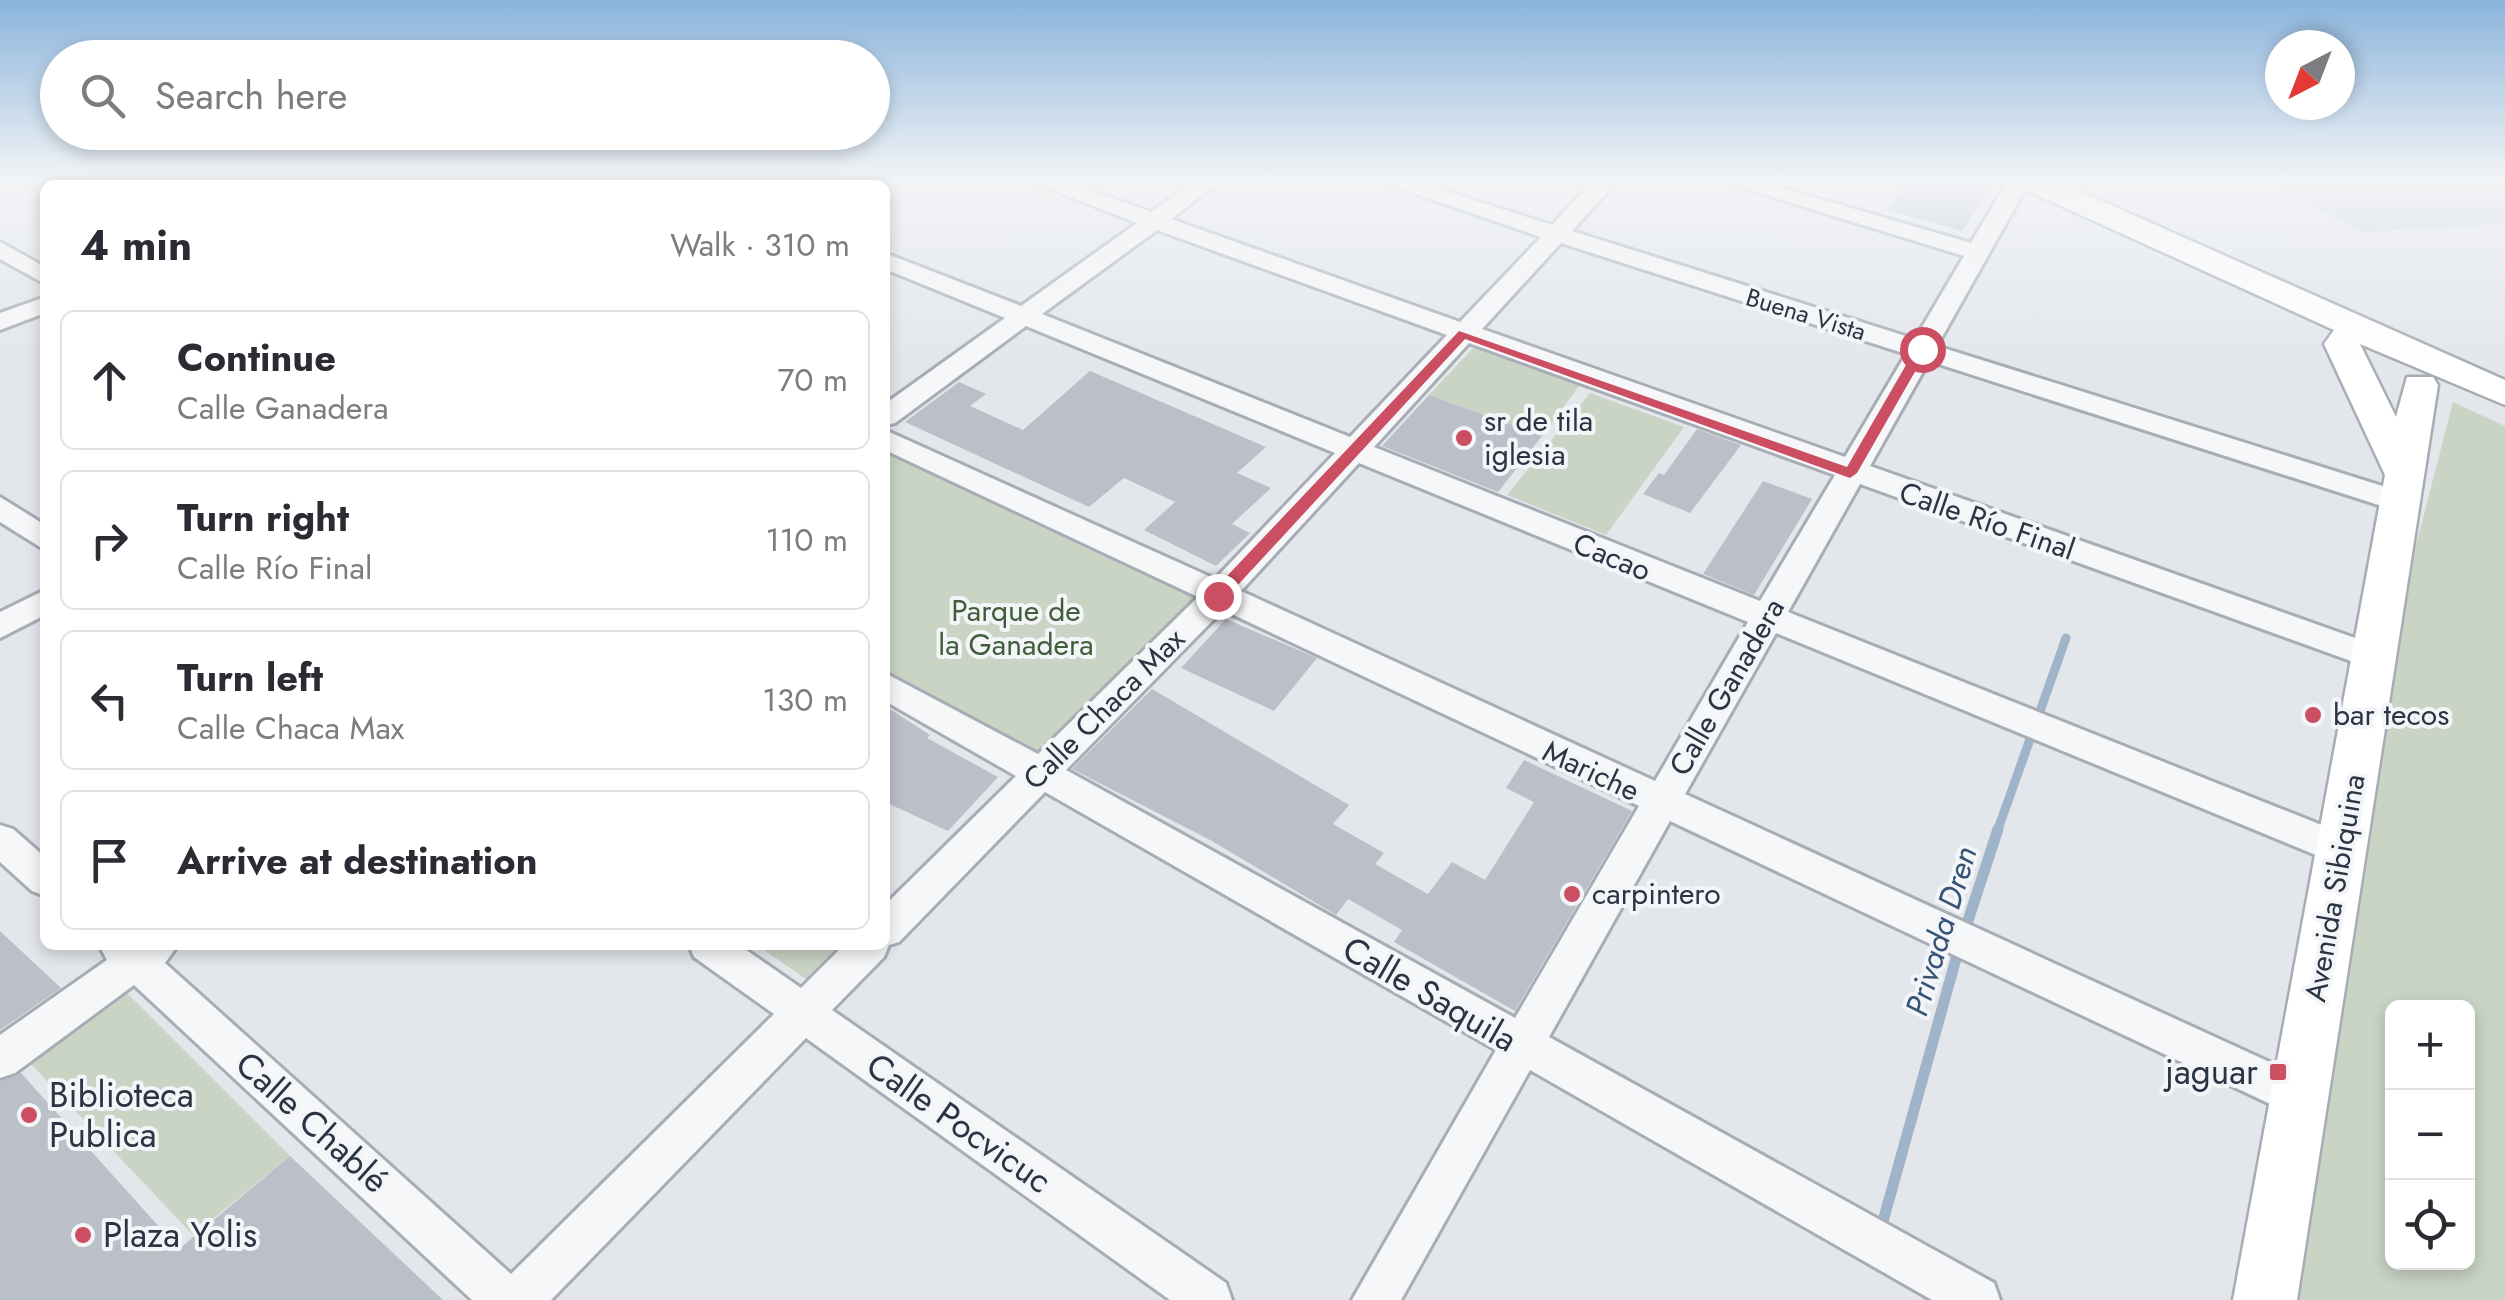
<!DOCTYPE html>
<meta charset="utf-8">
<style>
:root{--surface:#fff;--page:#f7f7f7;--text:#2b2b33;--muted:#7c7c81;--line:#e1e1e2}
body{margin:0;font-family:Jost,sans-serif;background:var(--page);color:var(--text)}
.controls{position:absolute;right:30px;bottom:30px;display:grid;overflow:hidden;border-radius:15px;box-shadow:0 5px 15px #0003}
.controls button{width:90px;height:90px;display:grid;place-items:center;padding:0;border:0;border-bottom:2px solid var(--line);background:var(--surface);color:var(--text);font:50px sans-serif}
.compass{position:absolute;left:2265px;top:30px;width:90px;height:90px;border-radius:50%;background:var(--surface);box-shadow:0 5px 15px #0003;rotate:222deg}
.stop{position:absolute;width:30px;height:30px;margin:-22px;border:8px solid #cb4e62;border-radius:50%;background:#fff}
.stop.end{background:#cb4e62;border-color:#fff;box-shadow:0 2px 10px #0008}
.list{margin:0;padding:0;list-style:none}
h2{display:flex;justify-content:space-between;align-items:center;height:130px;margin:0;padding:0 40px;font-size:42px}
h2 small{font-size:32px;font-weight:400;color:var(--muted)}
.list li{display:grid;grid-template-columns:65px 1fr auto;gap:30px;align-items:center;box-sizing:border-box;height:140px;margin:0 20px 20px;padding:0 20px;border:2px solid var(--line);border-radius:15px}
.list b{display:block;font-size:38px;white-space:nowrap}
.list p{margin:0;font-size:32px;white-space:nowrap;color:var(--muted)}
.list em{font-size:32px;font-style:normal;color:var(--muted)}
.icon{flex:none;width:55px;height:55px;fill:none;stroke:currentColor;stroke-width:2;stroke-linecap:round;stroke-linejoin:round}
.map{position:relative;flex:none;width:2505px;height:1300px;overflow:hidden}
.search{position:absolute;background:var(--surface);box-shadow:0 5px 15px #0003;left:40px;top:40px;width:850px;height:110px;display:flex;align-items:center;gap:25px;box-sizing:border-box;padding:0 35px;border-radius:55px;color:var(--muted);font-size:38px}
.panel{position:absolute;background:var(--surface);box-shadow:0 5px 15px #0003;left:40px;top:180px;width:850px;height:770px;border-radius:15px}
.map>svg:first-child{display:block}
.built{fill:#d1d5dd}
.green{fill:#c9d4c5;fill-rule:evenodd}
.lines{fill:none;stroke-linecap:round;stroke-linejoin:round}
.stream-far1{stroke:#a0b4c9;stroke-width:9}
.stream{stroke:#a0b4c9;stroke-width:11}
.building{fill:#bbc0c8}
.street-casing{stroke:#a8adb5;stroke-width:6}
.secondary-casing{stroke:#a8adb5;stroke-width:5}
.street{fill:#f6f7f9;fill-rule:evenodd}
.secondary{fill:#fff;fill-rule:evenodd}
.route{fill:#cb4e62}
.poi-dot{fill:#cb4e62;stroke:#f3f5f8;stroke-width:4}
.labels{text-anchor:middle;stroke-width:8;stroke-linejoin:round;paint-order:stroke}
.far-street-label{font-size:25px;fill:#2b3443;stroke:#f3f5f8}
.poi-label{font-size:30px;fill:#2b3443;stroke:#f3f5f8;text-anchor:start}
.street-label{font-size:30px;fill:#2b3443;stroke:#f3f5f8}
.park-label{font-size:30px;fill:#405e39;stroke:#f3f5f8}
.water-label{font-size:32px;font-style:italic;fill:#375376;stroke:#f3f5f8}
.near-street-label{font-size:35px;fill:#2b3443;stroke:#f3f5f8}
.near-poi-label{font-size:35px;fill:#2b3443;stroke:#f3f5f8;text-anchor:start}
</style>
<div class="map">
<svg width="2505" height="1300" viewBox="0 0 2505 1300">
<rect width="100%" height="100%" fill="#e3e6eb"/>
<path class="built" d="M 2259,179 L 2505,179 L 2505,224 L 2363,232 Z"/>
<g class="green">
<path d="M 1476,345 L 1582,382 L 1542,436 L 1429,395 Z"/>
<path d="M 1590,393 L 1684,427 L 1606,535 L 1507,495 Z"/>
<path d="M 2453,402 L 2505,426 L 2505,1300 L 2282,1300 L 2408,576 ZM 2392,1008 L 2468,1008 L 2468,1262 L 2392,1262 Z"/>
<path d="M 885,450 L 1199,598 L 1037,759 L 885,674 Z"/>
<path d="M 757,945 L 846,945 L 810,982 Z"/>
<path d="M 124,990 L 290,1156 L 193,1235 L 28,1061 Z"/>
</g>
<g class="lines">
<path class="stream-far1" d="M 1997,832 L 2066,638"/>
<g class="stream">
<path d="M 1964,933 L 1998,829"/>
<path d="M 1880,1232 L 1959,948"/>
</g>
</g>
<g class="building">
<path d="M 1907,179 L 1994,179 L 1962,231 L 1887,210 Z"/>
<path d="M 1090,371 L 1266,447 L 1237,473 L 1271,488 L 1232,524 L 1250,533 L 1216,566 L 1144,530 L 1175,502 L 1124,478 L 1089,507 L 905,422 L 959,382 L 986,394 L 970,406 L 1023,430 Z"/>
<path d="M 1429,395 L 1542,436 L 1498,492 L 1382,446 Z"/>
<path d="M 1697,429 L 1741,445 L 1690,513 L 1643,494 L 1659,473 L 1664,475 Z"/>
<path d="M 1763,481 L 1812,499 L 1754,595 L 1703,574 Z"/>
<path d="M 1226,619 L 1317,658 L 1274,711 L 1181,668 Z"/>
<path d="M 1152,689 L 1349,805 L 1333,824 L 1384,853 L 1375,864 L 1428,894 L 1452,862 L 1485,880 L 1534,802 L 1506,788 L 1524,760 L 1632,811 L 1515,1011 L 1394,942 L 1402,930 L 1348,899 L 1336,915 L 1212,841 L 1072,769 Z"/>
<path d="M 885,706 L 930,735 L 927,738 L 998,777 L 948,831 L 885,802 Z"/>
<path d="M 0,931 L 61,988 L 0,1030 Z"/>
<path d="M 21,1073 L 179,1249 L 290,1156 L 443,1300 L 0,1300 L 0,1081 Z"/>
</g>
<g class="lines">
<g class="street-casing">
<g id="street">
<path d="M 205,179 L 232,179 L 237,185 L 210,185 Z"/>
<path d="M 336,179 L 366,179 L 360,185 L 331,185 Z"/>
<path d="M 515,179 L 544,179 L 549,185 L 521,185 Z"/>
<path d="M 782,179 L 809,179 L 804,185 L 777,185 Z"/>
<path d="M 1025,179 L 1058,179 L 1151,212 L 1197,179 L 1223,179 L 1171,219 L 1460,322 L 1541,237 L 1372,179 L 1407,179 L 1552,225 L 1595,179 L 1619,179 L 1572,231 L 1915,339 L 1964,256 L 1714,179 L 1751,179 L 1971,243 L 2009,179 L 2031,179 L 1937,346 L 2411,495 L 2416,502 L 2411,509 L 2391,509 L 1929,361 L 1870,466 L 2386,649 L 2390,657 L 2386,665 L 2374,669 L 2362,665 L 1860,484 L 1788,612 L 2354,838 L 2359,849 L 2354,860 L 2341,864 L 2328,860 L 1776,633 L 1685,794 L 2315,1083 L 2321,1097 L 2315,1111 L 2300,1117 L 2285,1111 L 1670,821 L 1549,1037 L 1994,1283 L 2000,1300 L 1932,1300 L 1530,1070 L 1401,1300 L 1352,1300 L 1496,1050 L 1045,792 L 899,942 L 889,945 L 884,957 L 832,1010 L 1226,1283 L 1232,1300 L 1170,1300 L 806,1038 L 551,1300 L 472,1300 L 134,985 L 15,1073 L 0,1078 L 0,1035 L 107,960 L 99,945 L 178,945 L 165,963 L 511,1274 L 774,1014 L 694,957 L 689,945 L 739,945 L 801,988 L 844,945 L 885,945 L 885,905 L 1016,776 L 885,701 L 885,673 L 1038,754 L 1198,597 L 885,450 L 885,430 L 1215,579 L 1335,453 L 1026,326 L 895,423 L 885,425 L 885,404 L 1005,318 L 885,269 L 885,253 L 1021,306 L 1137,223 ZM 1157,230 L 1447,335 L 1350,437 L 1042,314 ZM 1561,243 L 1906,354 L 1845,457 L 1482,329 ZM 1469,343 L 1835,475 L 1760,601 L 1374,447 ZM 1359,463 L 1748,622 L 1655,781 L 1241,591 ZM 1223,610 L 1639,806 L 1515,1018 L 1066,770 Z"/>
<path d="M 0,242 L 45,267 L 45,284 L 0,259 Z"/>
<path d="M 45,297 L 45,313 L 0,330 L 0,313 Z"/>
<path d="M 0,497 L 45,525 L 45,550 L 0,522 Z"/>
<path d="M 45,590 L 45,615 L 0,638 L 0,612 Z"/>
<path d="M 0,825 L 13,829 L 45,857 L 45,896 L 32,891 L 0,862 Z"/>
</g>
</g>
<g class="secondary-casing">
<path id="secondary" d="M 2011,179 L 2052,179 L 2505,380 L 2505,405 L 2360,344 L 2396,417 L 2407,377 L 2433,377 L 2438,385 L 2297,1300 L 2233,1300 L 2385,475 L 2324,344 L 2334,330 L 2015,185 Z"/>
</g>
<use href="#street" class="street"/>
<use href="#secondary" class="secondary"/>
</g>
<linearGradient id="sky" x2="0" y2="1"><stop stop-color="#8bb4dc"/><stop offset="0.5" stop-color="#f2f4f6"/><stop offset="1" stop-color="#f2f4f6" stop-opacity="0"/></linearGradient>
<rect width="2505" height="361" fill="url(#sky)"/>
<path class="route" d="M 1459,331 L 1847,467 L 1917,346 L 1928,349 L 1857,473 L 1850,478 L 1465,339 L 1224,600 L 1212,600 L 1212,592 Z"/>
<g class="poi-dot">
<circle cx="1464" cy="438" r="10"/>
<circle cx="2313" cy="715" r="10"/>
<circle cx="1572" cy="894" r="10"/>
<rect x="2268" y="1062" width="20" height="20" rx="5"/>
<circle cx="29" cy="1115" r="10"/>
<circle cx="83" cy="1235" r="10"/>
</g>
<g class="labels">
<g class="far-street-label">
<text transform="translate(1806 314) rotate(17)" y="9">Buena Vista</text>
</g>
<g class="poi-label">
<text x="1484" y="431">sr de tila<tspan x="1484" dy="34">iglesia</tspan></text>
<text x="2333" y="725">bar tecos</text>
<text x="1592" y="904">carpintero</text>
</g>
<g class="street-label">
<text transform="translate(1987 521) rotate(19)" y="10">Calle Río Final</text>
<text transform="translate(1612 557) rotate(22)" y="10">Cacao</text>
<text transform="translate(1727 687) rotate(-60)" y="10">Calle Ganadera</text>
<text transform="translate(1104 709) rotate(-45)" y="10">Calle Chaca Max</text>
<text transform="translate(1591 771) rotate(25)" y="10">Mariche</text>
<text transform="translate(2335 888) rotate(-80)" y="10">Avenida Sibiquina</text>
</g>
<g class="park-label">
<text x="1016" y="621">Parque de<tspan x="1016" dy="34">la Ganadera</tspan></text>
</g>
<g class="water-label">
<text transform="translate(1941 931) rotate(-73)" y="11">Privada Dren</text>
</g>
<g class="near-street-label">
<text transform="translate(1430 994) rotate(30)" y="12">Calle Saquila</text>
<text transform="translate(312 1122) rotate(42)" y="12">Calle Chablé</text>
<text transform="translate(959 1123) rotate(35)" y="12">Calle Pocvicuc</text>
</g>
<g class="near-poi-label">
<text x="2258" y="1084" text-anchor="end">jaguar</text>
<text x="49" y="1107">Biblioteca<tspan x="49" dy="40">Publica</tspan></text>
<text x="103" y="1247">Plaza Yolis</text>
</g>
</g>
</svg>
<div class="controls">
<button>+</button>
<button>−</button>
<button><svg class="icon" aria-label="locate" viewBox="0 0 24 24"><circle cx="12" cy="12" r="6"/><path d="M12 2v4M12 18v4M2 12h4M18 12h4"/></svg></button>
</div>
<svg class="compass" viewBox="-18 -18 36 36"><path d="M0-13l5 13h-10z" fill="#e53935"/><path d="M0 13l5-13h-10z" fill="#7c7c81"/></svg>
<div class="stop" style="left:1922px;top:349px"></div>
<div class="stop end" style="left:1218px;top:596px"></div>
<div class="search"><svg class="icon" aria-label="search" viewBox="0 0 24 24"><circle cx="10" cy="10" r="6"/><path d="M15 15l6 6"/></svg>Search here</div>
<section class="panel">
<h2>4 min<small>Walk · 310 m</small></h2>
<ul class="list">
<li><svg class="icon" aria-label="ahead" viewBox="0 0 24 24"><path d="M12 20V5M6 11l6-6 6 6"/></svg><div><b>Continue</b><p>Calle Ganadera</p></div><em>70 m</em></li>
<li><svg class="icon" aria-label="right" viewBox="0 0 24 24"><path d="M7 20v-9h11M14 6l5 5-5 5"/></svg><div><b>Turn right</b><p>Calle Río Final</p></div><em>110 m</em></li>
<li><svg class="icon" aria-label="left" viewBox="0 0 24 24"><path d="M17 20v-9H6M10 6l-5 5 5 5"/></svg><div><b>Turn left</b><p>Calle Chaca Max</p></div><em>130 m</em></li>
<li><svg class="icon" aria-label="arrive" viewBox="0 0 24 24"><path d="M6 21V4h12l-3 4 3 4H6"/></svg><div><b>Arrive at destination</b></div></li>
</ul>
</section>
</div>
